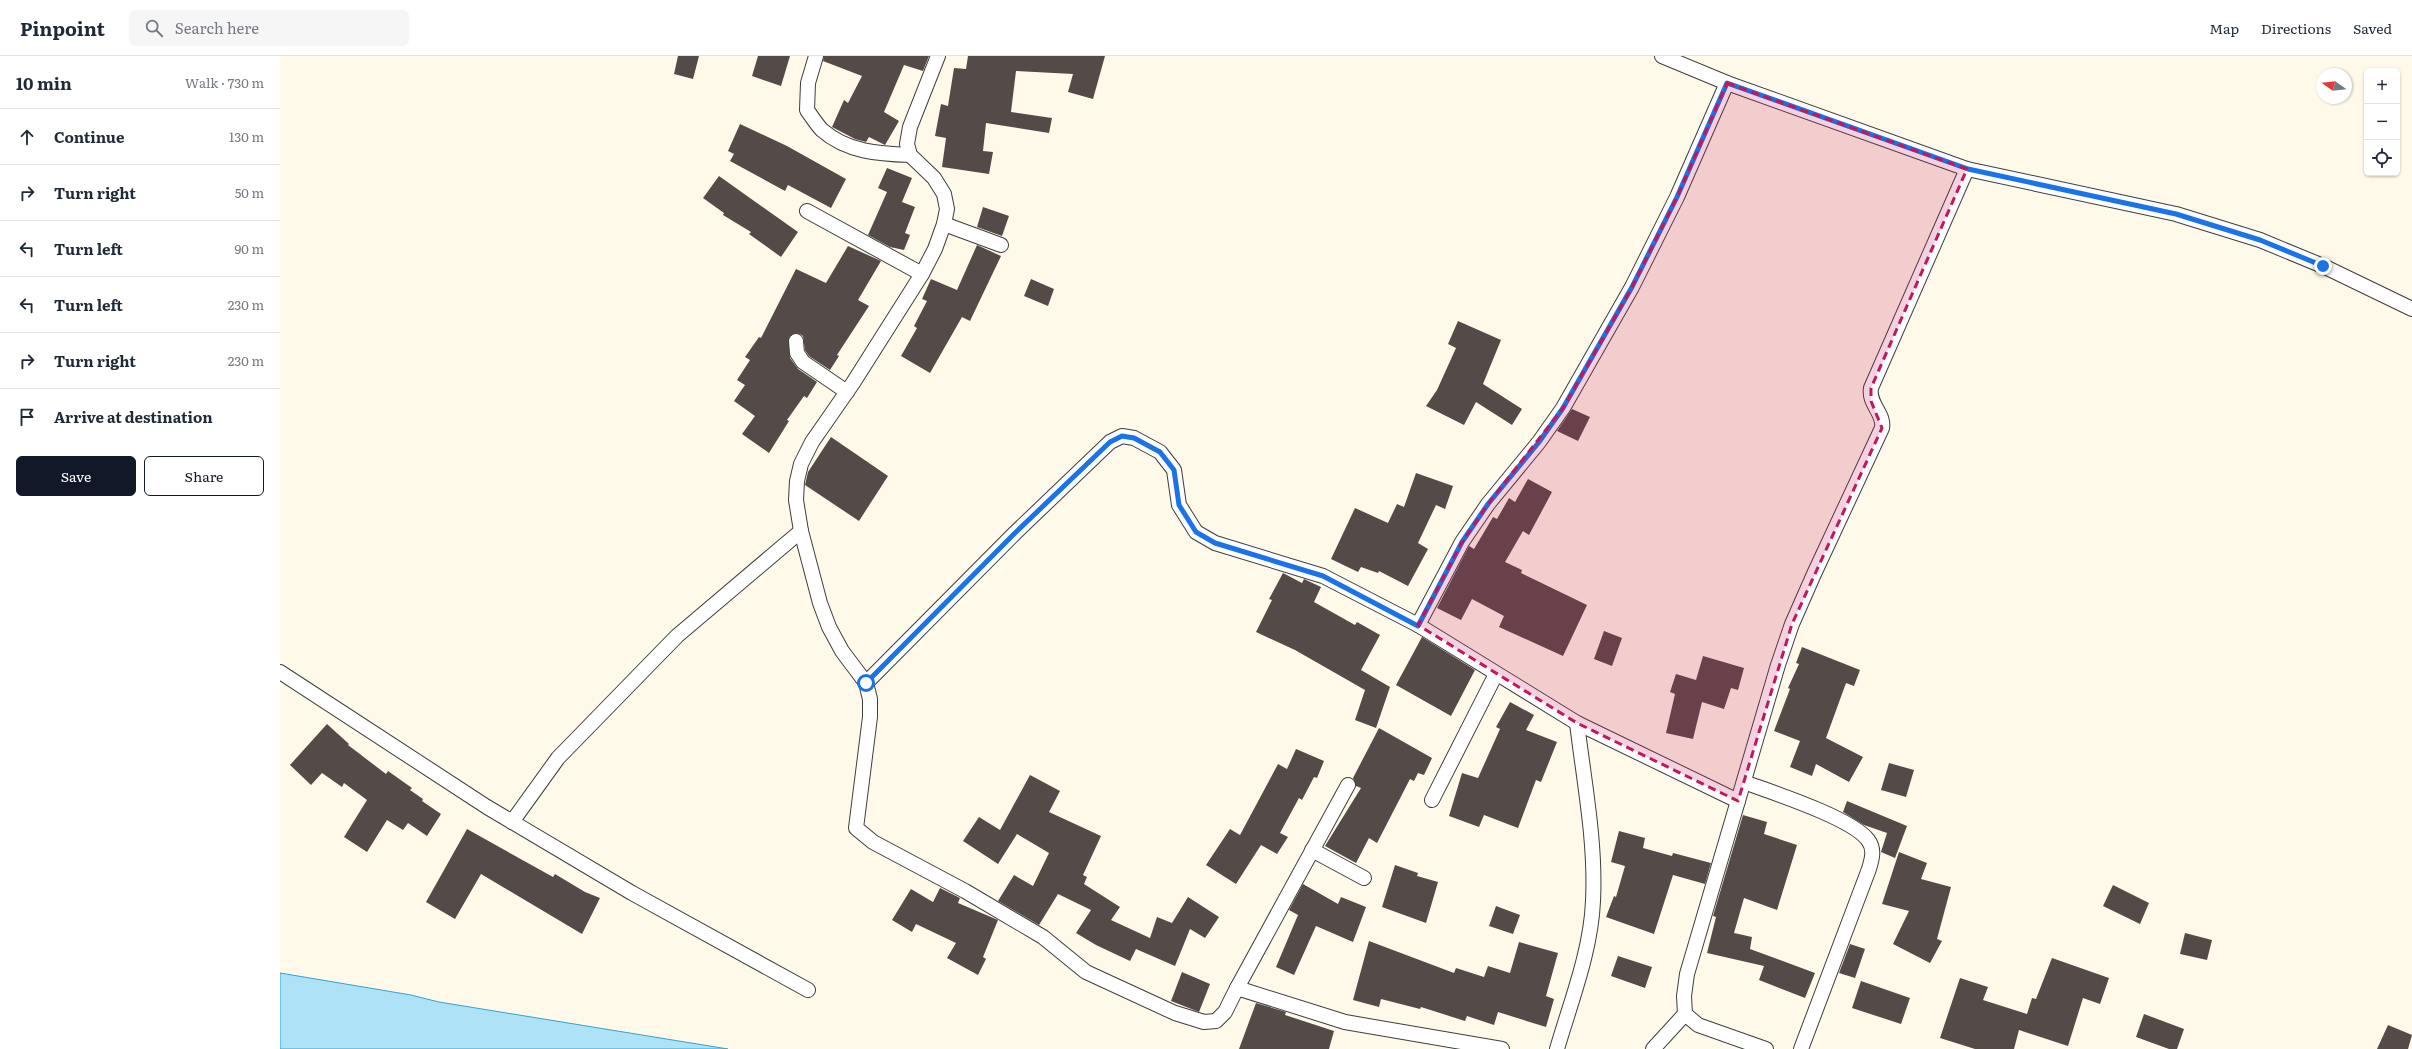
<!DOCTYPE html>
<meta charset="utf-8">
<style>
:root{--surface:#fff;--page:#f6f6f7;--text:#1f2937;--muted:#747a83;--line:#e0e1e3;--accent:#111827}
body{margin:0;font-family:Literata,serif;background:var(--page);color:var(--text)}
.controls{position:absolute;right:12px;top:12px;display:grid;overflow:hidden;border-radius:6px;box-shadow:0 1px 3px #0004}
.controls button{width:36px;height:36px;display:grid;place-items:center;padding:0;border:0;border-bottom:1px solid var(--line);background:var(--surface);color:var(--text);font:20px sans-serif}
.compass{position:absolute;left:2036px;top:12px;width:36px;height:36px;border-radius:50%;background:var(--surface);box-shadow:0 1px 3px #0004;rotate:285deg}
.stop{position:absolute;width:12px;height:12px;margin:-9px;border:3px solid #1a73e8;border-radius:50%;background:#fff}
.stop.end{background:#1a73e8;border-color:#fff;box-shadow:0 1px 4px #0008}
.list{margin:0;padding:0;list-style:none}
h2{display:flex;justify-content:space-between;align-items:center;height:52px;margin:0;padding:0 16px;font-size:17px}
h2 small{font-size:13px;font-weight:400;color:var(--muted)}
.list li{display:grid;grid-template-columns:26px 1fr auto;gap:12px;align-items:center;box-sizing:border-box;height:56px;padding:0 16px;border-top:1px solid var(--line)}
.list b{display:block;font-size:15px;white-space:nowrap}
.list em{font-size:13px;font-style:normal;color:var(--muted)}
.actions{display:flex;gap:8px;padding:12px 16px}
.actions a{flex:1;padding:9px 0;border:1px solid var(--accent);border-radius:6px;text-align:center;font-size:14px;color:var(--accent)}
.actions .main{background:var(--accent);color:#fff}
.icon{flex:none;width:22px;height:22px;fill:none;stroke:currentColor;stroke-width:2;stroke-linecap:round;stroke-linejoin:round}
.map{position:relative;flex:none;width:2132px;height:993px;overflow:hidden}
header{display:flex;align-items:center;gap:24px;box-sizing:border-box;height:56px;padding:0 20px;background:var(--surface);border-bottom:1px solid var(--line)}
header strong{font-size:19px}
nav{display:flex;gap:22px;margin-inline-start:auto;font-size:14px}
.search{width:280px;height:36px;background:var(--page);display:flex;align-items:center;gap:10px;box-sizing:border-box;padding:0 14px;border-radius:6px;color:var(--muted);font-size:15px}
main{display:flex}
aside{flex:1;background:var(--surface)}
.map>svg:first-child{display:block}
.water{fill:#aee3f7;stroke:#34a1cf}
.building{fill:#544b48}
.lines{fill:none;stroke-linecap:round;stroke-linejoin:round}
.street-casing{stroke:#3e3e3e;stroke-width:16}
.street{stroke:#fff;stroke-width:14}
.route{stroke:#1a73e8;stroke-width:5}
.marked{fill:#c2185b;fill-opacity:0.2;stroke:#c2185b;stroke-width:3;stroke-dasharray:8 5;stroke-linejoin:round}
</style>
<header>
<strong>Pinpoint</strong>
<div class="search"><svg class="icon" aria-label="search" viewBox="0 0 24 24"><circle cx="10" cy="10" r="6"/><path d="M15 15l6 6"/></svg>Search here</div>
<nav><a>Map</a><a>Directions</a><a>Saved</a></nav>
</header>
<main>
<aside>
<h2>10 min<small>Walk · 730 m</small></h2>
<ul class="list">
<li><svg class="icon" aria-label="ahead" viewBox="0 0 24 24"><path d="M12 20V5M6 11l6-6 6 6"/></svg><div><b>Continue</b></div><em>130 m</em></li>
<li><svg class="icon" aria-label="right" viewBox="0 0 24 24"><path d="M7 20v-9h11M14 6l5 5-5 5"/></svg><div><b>Turn right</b></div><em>50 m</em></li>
<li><svg class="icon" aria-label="left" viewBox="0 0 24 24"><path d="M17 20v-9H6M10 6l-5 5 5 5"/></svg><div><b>Turn left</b></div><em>90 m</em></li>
<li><svg class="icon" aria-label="left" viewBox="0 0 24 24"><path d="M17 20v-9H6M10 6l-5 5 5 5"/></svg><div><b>Turn left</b></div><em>230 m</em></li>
<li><svg class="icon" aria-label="right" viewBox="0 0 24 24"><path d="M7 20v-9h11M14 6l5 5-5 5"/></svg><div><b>Turn right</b></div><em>230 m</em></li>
<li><svg class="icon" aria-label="arrive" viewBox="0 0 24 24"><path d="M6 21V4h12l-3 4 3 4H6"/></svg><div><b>Arrive at destination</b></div></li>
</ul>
<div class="actions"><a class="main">Save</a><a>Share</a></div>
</aside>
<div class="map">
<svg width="2132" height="993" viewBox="0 0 2132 993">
<rect width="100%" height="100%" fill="#fff9ea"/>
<path class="water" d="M 0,917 L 131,939 L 159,946 L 448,993 L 0,993 Z"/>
<g class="building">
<path d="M 398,0 L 419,0 L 413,23 L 394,18 Z"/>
<path d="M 478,0 L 510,0 L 501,30 L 472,20 Z"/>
<path d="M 544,0 L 649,0 L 643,15 L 624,9 L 604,56 L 619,65 L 605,89 L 589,81 L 586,86 L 575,83 L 552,71 L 564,44 L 568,47 L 582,20 L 543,5 Z"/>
<path d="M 688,0 L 825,0 L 813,43 L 788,36 L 793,18 L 736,15 L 731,56 L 772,62 L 769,77 L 706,67 L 703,95 L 713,96 L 709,118 L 662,111 L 666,82 L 655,80 L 661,48 L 668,50 L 674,12 L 686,13 Z"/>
<path d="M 460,68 L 507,90 L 566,123 L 551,152 L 508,129 L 505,135 L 450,105 L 454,98 L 448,95 Z"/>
<path d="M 607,112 L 632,122 L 622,146 L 635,151 L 625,177 L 630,179 L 624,194 L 610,191 L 588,179 L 607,136 L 598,132 Z"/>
<path d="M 439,120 L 518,176 L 501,201 L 469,178 L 471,176 L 443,159 L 444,157 L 423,142 Z"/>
<path d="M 703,151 L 729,160 L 722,180 L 697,171 Z"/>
<path d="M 697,189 L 721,200 L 690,265 L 682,261 L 650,317 L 621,300 L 637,272 L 634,270 L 647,245 L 642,243 L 651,223 L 677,234 Z"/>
<path d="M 568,190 L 601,205 L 578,244 L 589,250 L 557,299 L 559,300 L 550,314 L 529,300 L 525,294 L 523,280 L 520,278 L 515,277 L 509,281 L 510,302 L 518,313 L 537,326 L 527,342 L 524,340 L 507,364 L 509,365 L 489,397 L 462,378 L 475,360 L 454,345 L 465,329 L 457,324 L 470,304 L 465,301 L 479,281 L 481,282 L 516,213 L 546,227 Z"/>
<path d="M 751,223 L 774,233 L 768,250 L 744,240 Z"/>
<path d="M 1178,265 L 1221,284 L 1203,328 L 1242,353 L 1232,369 L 1196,346 L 1184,369 L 1146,350 L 1157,334 L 1176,292 L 1168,288 Z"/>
<path d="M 1292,353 L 1310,361 L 1298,385 L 1277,375 Z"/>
<path d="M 551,381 L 608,420 L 579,465 L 525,429 L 528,416 Z"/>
<path d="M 1136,417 L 1173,430 L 1165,453 L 1156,449 L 1138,487 L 1148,493 L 1128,530 L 1099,515 L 1098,517 L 1081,511 L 1078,516 L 1051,503 L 1075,452 L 1108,467 L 1117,448 L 1124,451 Z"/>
<path d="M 1248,423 L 1272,436 L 1249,479 L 1243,475 L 1225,506 L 1242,514 L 1241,517 L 1307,549 L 1283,600 L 1219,571 L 1224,560 L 1192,543 L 1181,564 L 1157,552 L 1189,490 L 1194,493 L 1213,461 L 1217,463 L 1229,442 L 1235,446 Z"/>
<path d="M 1003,517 L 1022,527 L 1024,523 L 1041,531 L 1034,546 L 1075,569 L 1077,566 L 1100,579 L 1081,614 L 1110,631 L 1096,672 L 1075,664 L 1085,634 L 1015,594 L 976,576 L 992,544 L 989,543 Z"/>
<path d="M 1324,575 L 1342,582 L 1332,610 L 1314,603 Z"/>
<path d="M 1142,581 L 1195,614 L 1171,660 L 1116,629 Z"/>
<path d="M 1522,591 L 1580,614 L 1574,630 L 1566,627 L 1546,682 L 1583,701 L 1569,726 L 1536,708 L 1532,720 L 1510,711 L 1520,685 L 1494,675 L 1510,633 L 1508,632 L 1519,608 L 1516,607 Z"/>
<path d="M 1423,600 L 1464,612 L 1458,634 L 1451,632 L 1444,653 L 1422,646 L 1413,683 L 1386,677 L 1395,638 L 1390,636 L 1396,618 L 1416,624 Z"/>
<path d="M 1230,646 L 1254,659 L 1246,674 L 1277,686 L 1261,726 L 1256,724 L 1238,772 L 1204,759 L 1199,771 L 1169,760 L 1182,717 L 1198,722 L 1220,673 L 1216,671 Z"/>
<path d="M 47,668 L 69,688 L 68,689 L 106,718 L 108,715 L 132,732 L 130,734 L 143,743 L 142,745 L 161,758 L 147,780 L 128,767 L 123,774 L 107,764 L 87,796 L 64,781 L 87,744 L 64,727 L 62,731 L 42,717 L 31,729 L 10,709 Z"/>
<path d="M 1099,672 L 1152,702 L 1144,719 L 1138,717 L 1134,725 L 1130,723 L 1097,787 L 1089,782 L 1076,807 L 1045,790 L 1081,732 L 1076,730 L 1073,722 Z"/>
<path d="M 1016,693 L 1044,705 L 1037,722 L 1034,721 L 1022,744 L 1019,742 L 1000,777 L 1008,781 L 997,798 L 981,789 L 956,828 L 926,809 L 950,773 L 960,779 L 998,708 L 1007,713 Z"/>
<path d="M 1609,707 L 1634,714 L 1626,741 L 1601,734 Z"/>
<path d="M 750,719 L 780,735 L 769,756 L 821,780 L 803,819 L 807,821 L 804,828 L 840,851 L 831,864 L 870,882 L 877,861 L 892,867 L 908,841 L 939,861 L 925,882 L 910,873 L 895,910 L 856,893 L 850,905 L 816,889 L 796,877 L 811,854 L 778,838 L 759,869 L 718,845 L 734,819 L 753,830 L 769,797 L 737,778 L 718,808 L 683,785 L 699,761 L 720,774 Z"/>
<path d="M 1567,745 L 1627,770 L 1615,802 L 1601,796 L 1607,777 L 1584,769 L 1563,756 Z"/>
<path d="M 1463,759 L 1487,766 L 1484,778 L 1517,789 L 1497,854 L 1464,842 L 1454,877 L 1472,881 L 1470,893 L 1535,917 L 1525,942 L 1479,924 L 1484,910 L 1427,897 L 1436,861 L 1433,860 Z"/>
<path d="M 187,773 L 273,821 L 275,818 L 305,836 L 320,842 L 302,878 L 201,818 L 175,863 L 146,846 Z"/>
<path d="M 1339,775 L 1365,782 L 1363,792 L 1392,800 L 1393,797 L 1431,807 L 1425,828 L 1393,819 L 1374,878 L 1326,861 L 1334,840 L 1336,841 L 1345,810 L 1331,806 Z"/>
<path d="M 1619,796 L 1647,807 L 1641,823 L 1671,831 L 1657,883 L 1662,885 L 1650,907 L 1613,888 L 1629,855 L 1602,848 Z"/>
<path d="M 1115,809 L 1138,817 L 1137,820 L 1158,826 L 1146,867 L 1102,851 Z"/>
<path d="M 1023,828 L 1058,848 L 1061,841 L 1086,851 L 1073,886 L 1036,870 L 1014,919 L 996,911 L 1018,859 L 1009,854 Z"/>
<path d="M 1833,829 L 1869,847 L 1860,868 L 1823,850 Z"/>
<path d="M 660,832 L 680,842 L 678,847 L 718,864 L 703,901 L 706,903 L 698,919 L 667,902 L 676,887 L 636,868 L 632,876 L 612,864 L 631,833 L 653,846 Z"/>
<path d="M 1216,850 L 1240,859 L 1233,878 L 1209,870 Z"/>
<path d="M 1905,877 L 1932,884 L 1927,904 L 1900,898 Z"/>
<path d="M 1089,885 L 1174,917 L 1176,912 L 1204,921 L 1208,910 L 1230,917 L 1239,886 L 1278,897 L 1266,940 L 1274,943 L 1266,971 L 1218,956 L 1214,969 L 1187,960 L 1185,965 L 1141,951 L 1140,953 L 1101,943 L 1099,951 L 1073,944 Z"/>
<path d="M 1570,888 L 1585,893 L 1575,922 L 1559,917 Z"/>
<path d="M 1338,900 L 1372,911 L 1365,932 L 1331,920 Z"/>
<path d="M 1772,902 L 1829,922 L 1820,948 L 1803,942 L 1788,990 L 1739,974 L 1734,993 L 1695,993 L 1660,982 L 1680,922 L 1708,931 L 1703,944 L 1747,958 L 1752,942 L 1756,943 Z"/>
<path d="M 902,916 L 930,928 L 919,956 L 891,945 Z"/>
<path d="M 1581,925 L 1630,942 L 1621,968 L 1572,952 Z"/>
<path d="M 976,947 L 1006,956 L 1005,959 L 1054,975 L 1049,993 L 959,993 Z"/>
<path d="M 1864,958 L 1904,973 L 1897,993 L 1889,993 L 1856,981 Z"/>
<path d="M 2108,969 L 2132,979 L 2128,993 L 2097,993 Z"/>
</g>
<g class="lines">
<g class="street-casing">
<g id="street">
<path d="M 536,0 L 528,27 L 527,54 C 532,61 537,69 542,74 C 567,96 599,98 630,99"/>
<path d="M 658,0 L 630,71 L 627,88 L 630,99 L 654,122 L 664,138 L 667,153 L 664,168 L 655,193 L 642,218 L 573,327 L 532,386 L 521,408 L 517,425 L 516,444 L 521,475 L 540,547 L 549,571 L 562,595 L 586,627 L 590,643 L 590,661 L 576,772 L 593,786 L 685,835 L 763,881 L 806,916 L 895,957 L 924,966 L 936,965 L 945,956 L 957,932 L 1065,966 L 1222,993"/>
<path d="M 1382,0 L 1447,27 L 1687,113 L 1896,158 L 1980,184 L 2043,210 L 2132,253"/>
<path d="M 527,155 L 642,218"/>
<path d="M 664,168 L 721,189"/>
<path d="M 516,285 L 517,297 L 523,306 L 567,336"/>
<path d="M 1138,569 L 1182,486 L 1208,448 L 1259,386 L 1283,352 L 1352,231 L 1397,141 L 1447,27"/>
<path d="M 0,616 L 207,751 L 352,837 L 528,934"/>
<path d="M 586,627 L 735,477 L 830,386 L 842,380 L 854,382 L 880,396 L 894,414 L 899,449 L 916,476 L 935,487 L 1043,520 L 1138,569 L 1297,667 L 1458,745"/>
<path d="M 1464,726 C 1491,736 1572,762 1588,784 C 1595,793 1592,803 1589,813 L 1521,993"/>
<path d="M 1152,744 L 1216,618"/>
<path d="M 232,766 L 278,702 L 397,580 L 521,475"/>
<path d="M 1032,794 L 1084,822"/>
<path d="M 957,932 L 1068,729"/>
<path d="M 1277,993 C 1291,945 1311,895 1313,845 C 1316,786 1304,726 1297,667"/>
<path d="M 1373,993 L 1405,958"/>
<path d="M 1486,993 L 1418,969 L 1405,958 L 1404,940 L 1407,918 L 1498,609 L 1512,568 L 1534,518 L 1602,372 C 1605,358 1588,348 1591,332 L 1687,113"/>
</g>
</g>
<use href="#street" class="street"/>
</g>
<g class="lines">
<path class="route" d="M 586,627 L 735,477 L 830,386 L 842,380 L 854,382 L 880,396 L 894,414 L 899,449 L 916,476 L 935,487 L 1043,520 L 1138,570 L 1182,486 L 1208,448 L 1259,386 L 1283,352 L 1352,231 L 1397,141 L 1447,27 L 1688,113 L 1896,158 L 1980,184 L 2043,210"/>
</g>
<path class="marked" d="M 1447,27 L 1687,113 L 1591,332 L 1591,345 L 1602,372 L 1512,568 L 1458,745 L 1297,667 L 1138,569 L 1182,486 L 1208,448 L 1283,352 L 1352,231 L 1397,141 Z"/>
</svg>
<div class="controls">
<button>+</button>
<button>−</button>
<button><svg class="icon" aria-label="locate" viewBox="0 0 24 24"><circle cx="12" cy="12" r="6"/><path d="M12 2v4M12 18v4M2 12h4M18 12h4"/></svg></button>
</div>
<svg class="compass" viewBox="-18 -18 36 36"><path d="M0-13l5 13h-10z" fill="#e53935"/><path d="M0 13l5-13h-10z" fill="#747a83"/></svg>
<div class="stop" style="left:586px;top:627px"></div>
<div class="stop end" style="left:2043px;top:210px"></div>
</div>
</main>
